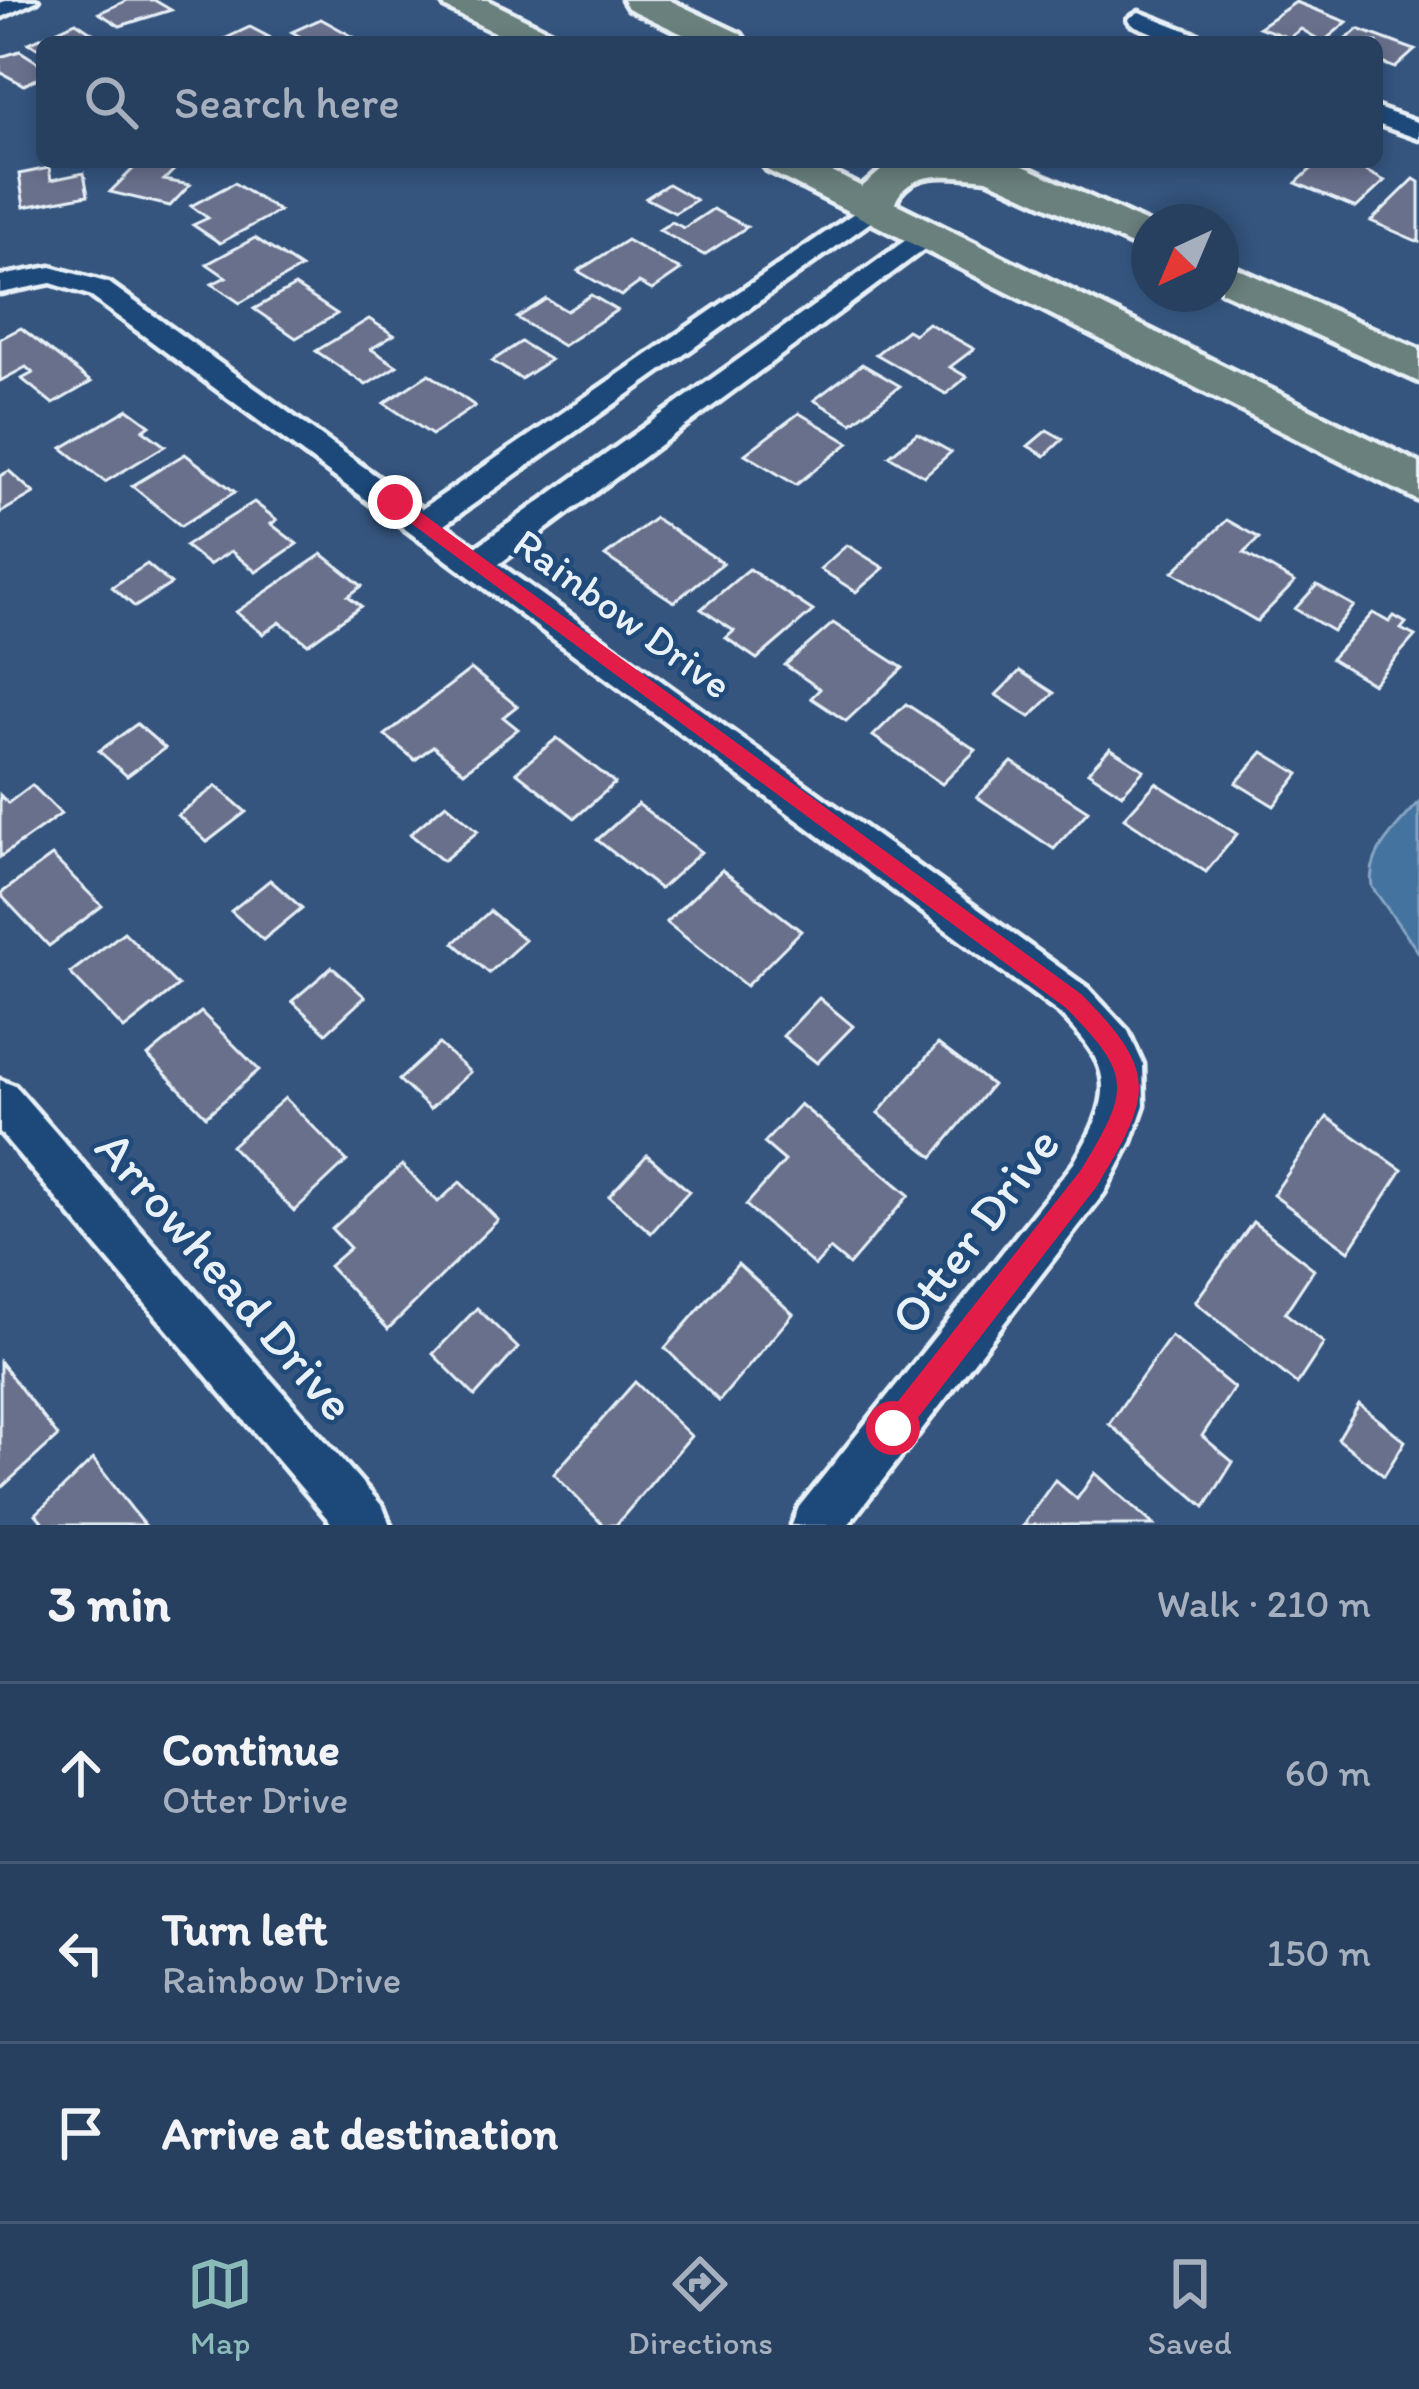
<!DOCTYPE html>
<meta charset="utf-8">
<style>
:root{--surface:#28405f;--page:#304765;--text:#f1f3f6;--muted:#a5afbd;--line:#445974;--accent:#8bbbb9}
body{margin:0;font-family:Itim,sans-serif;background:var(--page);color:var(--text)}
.compass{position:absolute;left:1131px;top:204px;width:108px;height:108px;border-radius:50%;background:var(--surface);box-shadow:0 6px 18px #0003;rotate:224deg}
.stop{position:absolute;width:36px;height:36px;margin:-27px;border:9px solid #e11d48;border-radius:50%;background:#fff}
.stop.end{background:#e11d48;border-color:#fff;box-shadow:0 3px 12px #0008}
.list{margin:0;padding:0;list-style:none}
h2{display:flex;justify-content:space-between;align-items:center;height:156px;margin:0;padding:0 48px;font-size:51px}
h2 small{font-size:39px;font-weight:400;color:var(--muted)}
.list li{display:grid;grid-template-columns:78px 1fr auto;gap:36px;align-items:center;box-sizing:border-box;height:180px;padding:0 48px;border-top:3px solid var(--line)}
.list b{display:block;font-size:45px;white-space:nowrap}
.list p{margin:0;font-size:39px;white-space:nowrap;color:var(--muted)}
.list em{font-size:39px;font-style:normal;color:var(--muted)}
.icon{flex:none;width:66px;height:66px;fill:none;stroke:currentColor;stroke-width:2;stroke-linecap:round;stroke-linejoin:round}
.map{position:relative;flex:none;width:1419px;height:1525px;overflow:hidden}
.search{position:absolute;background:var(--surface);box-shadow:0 6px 18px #0003;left:36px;right:36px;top:36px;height:132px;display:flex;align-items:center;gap:30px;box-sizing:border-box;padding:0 42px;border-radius:18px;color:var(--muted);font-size:45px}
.sheet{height:696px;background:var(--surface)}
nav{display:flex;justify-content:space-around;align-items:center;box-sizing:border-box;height:168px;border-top:3px solid var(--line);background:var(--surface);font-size:33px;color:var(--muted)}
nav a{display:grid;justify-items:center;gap:6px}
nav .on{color:var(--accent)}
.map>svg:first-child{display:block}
.water{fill:#4473a0;stroke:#86a5c3;stroke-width:3}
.building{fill:#69708c;stroke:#e8f1f8;stroke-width:3}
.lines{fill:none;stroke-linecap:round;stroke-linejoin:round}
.minor-casing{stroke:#e8f1f8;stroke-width:9}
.primary-casing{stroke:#e8f1f8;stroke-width:9}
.minor{fill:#1f4a7a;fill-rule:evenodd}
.primary{fill:#6a807d;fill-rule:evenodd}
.route{fill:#e11d48}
.labels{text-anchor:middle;stroke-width:9;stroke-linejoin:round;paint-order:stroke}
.street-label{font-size:42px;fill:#e8f1f8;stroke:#1f4a7a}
.near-street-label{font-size:51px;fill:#e8f1f8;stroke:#1f4a7a}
</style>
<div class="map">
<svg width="1419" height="1525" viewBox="0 0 1419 1525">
<rect width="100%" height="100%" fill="#35557f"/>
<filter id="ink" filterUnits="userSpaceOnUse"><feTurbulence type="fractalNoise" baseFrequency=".00833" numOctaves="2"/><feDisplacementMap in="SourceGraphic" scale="24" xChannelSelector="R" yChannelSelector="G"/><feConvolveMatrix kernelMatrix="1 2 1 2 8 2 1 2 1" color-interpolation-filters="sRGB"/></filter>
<g filter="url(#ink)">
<path class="water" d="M 1419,802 L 1419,953 L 1372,887 C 1366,852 1398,827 1419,802 Z"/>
<g class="building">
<path d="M 128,0 L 154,0 L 171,10 L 120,26 L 99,13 Z"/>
<path d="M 1296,2 L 1347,22 L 1323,42 L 1301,29 L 1289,38 L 1259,27 Z"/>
<path d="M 321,19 L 361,41 L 310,42 L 292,32 Z"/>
<path d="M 76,22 L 97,36 L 83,42 L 42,42 L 42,51 L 29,43 Z"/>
<path d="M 250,27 L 269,37 L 259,42 L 222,40 Z"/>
<path d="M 1358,29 L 1415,50 L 1395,68 L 1377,61 L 1377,42 L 1343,42 Z"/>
<path d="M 20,51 L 42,65 L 42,76 L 24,85 L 0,72 L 0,57 Z"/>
<path d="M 140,162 L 178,166 L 164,180 L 190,185 L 170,206 L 110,192 Z"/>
<path d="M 1319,162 L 1364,162 L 1358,167 L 1385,181 L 1356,208 L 1296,183 Z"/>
<path d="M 49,168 L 51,180 L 84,173 L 88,195 L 24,207 L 19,174 Z"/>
<path d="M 1414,179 L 1419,182 L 1419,242 L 1371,221 Z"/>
<path d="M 234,183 L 279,211 L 220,243 L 193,225 L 208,218 L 191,206 Z"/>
<path d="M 668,184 L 696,200 L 675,213 L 646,198 Z"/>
<path d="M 713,209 L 747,227 L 704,255 L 659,230 L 672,222 L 684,228 Z"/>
<path d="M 255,238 L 301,268 L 240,303 L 212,284 L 226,277 L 207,264 Z"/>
<path d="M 627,240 L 669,264 L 681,270 L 652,290 L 639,283 L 621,296 L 578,271 Z"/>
<path d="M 295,286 L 337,314 L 296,338 L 254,309 Z"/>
<path d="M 591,295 L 617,310 L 563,346 L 517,318 L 546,299 L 567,311 Z"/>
<path d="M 369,319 L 394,335 L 371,349 L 397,366 L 366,385 L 316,351 Z"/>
<path d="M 928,323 L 974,349 L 950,367 L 967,377 L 946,394 L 876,354 L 907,330 L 914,334 Z"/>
<path d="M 21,328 L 60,358 L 91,382 L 53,404 L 22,379 L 33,373 L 26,367 L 0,381 L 0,339 Z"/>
<path d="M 521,342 L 550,360 L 521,379 L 492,361 Z"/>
<path d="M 862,364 L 900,386 L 852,423 L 814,400 Z"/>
<path d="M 429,374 L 475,406 L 432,435 L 384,403 Z"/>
<path d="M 128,409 L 150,425 L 143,430 L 165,446 L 105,482 L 62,448 Z"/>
<path d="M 799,413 L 849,443 L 796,485 L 745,454 Z"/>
<path d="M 1047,430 L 1063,439 L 1045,456 L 1028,446 Z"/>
<path d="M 917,433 L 951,452 L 924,476 L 889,456 Z"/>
<path d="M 185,454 L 235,492 L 181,526 L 132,486 Z"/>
<path d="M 9,471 L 34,493 L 0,513 L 0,476 Z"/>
<path d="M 254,502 L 277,520 L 271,524 L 297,544 L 256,572 L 231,551 L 209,565 L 185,546 Z"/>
<path d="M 655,518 L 723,563 L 674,602 L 605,556 Z"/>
<path d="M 1227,520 L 1259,538 L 1244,553 L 1295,582 L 1257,621 L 1173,572 Z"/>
<path d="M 847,545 L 884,568 L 856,592 L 820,569 Z"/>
<path d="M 322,554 L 362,586 L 348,596 L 361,606 L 308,644 L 280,622 L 263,634 L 236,612 Z"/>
<path d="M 147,564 L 171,584 L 135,607 L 112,587 Z"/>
<path d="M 749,569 L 813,611 L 757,659 L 726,638 L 734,631 L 701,609 Z"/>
<path d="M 1317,585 L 1354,606 L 1333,631 L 1295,609 Z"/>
<path d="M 1373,613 L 1389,622 L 1394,616 L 1406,623 L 1401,629 L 1415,636 L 1373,684 L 1331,659 Z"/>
<path d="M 833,623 L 903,668 L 846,721 L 811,698 L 820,689 L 785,665 Z"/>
<path d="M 471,669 L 517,706 L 503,717 L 518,729 L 464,772 L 433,746 L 415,760 L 385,735 Z"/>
<path d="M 1020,671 L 1054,693 L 1030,717 L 996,695 Z"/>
<path d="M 906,704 L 976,750 L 942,784 L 873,736 Z"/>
<path d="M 137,724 L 165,748 L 127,776 L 99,751 Z"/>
<path d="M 557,738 L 615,783 L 575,818 L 516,772 Z"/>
<path d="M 1110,748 L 1144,770 L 1122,794 L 1088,772 Z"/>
<path d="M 1263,752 L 1299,774 L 1274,806 L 1236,783 Z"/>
<path d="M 1012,762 L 1088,811 L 1054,849 L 977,797 Z"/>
<path d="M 1156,783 L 1237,834 L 1206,872 L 1124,818 Z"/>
<path d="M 32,785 L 61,814 L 0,857 L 0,795 L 8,803 Z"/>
<path d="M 216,786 L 246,812 L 207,842 L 178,815 Z"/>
<path d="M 446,804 L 478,831 L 443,861 L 410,834 Z"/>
<path d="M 638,804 L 701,852 L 660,889 L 597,840 Z"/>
<path d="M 52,856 L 102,906 L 49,946 L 0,894 Z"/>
<path d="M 722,870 L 801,931 L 746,986 L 666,922 Z"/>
<path d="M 270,880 L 302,908 L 263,940 L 231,911 Z"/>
<path d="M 490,911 L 525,940 L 489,973 L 454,943 Z"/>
<path d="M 124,932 L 178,986 L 124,1029 L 70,973 Z"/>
<path d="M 332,967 L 365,997 L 326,1033 L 292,1001 Z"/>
<path d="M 819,998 L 853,1026 L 817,1063 L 783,1036 Z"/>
<path d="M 201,1012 L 259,1070 L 206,1116 L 148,1056 Z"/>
<path d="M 439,1044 L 470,1072 L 430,1109 L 399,1080 Z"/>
<path d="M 938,1044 L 992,1085 L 933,1157 L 878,1113 Z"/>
<path d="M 285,1098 L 347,1161 L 294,1211 L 231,1146 Z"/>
<path d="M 800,1104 L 909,1195 L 849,1265 L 830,1249 L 815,1266 L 746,1205 L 785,1161 L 764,1143 Z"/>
<path d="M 1327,1117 L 1402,1170 L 1349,1251 L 1273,1195 Z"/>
<path d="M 647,1155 L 689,1191 L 651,1233 L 609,1196 Z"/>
<path d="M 402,1165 L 438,1202 L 460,1182 L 498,1220 L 388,1329 L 329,1266 L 350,1248 L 332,1229 Z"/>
<path d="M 1253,1222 L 1314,1269 L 1285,1313 L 1324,1343 L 1297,1384 L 1195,1302 Z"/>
<path d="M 738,1264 L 793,1314 L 719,1401 L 665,1348 Z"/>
<path d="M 477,1308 L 518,1348 L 475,1396 L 433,1354 Z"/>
<path d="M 1171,1336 L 1234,1388 L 1202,1436 L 1233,1462 L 1205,1507 L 1109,1424 Z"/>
<path d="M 0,1362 L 58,1436 L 0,1489 Z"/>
<path d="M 635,1382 L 691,1436 L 616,1525 L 603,1525 L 554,1474 Z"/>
<path d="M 1359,1404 L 1405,1441 L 1384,1476 L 1338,1439 Z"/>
<path d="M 93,1459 L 131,1508 L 145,1525 L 45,1525 L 36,1514 Z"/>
<path d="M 1095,1473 L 1154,1525 L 1023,1525 L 1055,1480 L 1077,1499 Z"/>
</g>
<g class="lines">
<g class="minor-casing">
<g id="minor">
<path d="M 7,0 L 38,0 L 0,18 L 0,3 Z"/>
<path d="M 1139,12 L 1203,37 L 1207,42 L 1175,42 L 1131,24 L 1128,19 Z"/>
<path d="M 1377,108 L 1419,123 L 1419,139 L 1377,124 Z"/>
<path d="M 873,200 L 882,202 L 886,208 L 882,214 L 444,525 L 476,547 L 920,230 L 929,228 L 942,236 L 499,564 L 1088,988 L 1128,1031 L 1143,1064 L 1144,1105 L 1131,1142 L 1104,1193 L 848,1525 L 792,1525 L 799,1507 L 1074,1163 C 1113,1096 1117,1070 1060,1014 L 89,295 L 51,283 L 0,293 L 0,276 L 51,267 L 109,283 L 422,509 Z"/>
<path d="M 0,1080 L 15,1086 L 383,1507 L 390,1525 L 333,1525 L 0,1132 Z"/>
</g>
</g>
<g class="primary-casing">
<g id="primary">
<path d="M 441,0 L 487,0 L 555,34 L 560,42 L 514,42 L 446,8 Z"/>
<path d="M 623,0 L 669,0 L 741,34 L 746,42 L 699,42 L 628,8 Z"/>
<path d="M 761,162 L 812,162 L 862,187 L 891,162 L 1015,162 L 1149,224 L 1149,253 L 987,179 C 955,176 909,167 895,203 L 1419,463 L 1419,501 L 767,170 Z"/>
<path d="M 1221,261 L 1419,349 L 1419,382 L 1221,291 Z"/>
</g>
</g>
<use href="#minor" class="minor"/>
<use href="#primary" class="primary"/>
</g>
</g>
<path class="route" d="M 389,498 L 401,498 L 1081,994 C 1159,1072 1152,1095 1097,1186 L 903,1437 L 893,1441 L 884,1437 L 880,1428 L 884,1419 L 1081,1170 C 1130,1089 1133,1076 1066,1008 L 389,507 Z"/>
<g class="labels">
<g class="street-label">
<text transform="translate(623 613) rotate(36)" y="15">Rainbow Drive</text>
</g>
<g class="near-street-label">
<text transform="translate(974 1230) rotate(-53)" y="18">Otter Drive</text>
<text transform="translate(226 1275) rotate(49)" y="18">Arrowhead Drive</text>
</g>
</g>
</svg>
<svg class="compass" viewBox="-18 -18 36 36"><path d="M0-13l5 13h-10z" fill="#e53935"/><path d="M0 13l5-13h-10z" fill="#a5afbd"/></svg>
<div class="stop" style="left:893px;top:1428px"></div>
<div class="stop end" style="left:395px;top:502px"></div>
<div class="search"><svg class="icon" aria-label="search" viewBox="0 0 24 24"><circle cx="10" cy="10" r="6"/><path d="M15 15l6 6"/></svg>Search here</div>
</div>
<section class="sheet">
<h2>3 min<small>Walk · 210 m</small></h2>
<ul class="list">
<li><svg class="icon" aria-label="ahead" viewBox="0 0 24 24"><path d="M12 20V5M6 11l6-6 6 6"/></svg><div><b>Continue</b><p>Otter Drive</p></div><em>60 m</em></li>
<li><svg class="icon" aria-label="left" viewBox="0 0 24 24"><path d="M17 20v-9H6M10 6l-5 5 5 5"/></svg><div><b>Turn left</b><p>Rainbow Drive</p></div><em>150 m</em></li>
<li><svg class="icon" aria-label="arrive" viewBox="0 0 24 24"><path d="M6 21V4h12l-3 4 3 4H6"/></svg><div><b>Arrive at destination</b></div></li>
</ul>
</section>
<nav>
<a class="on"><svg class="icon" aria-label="map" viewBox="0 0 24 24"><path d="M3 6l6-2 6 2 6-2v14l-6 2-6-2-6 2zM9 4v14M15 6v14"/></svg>Map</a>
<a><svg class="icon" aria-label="directions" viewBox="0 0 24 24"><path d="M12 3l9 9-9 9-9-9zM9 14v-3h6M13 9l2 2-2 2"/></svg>Directions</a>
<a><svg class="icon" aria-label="saved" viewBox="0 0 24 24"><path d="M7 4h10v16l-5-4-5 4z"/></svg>Saved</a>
</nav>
